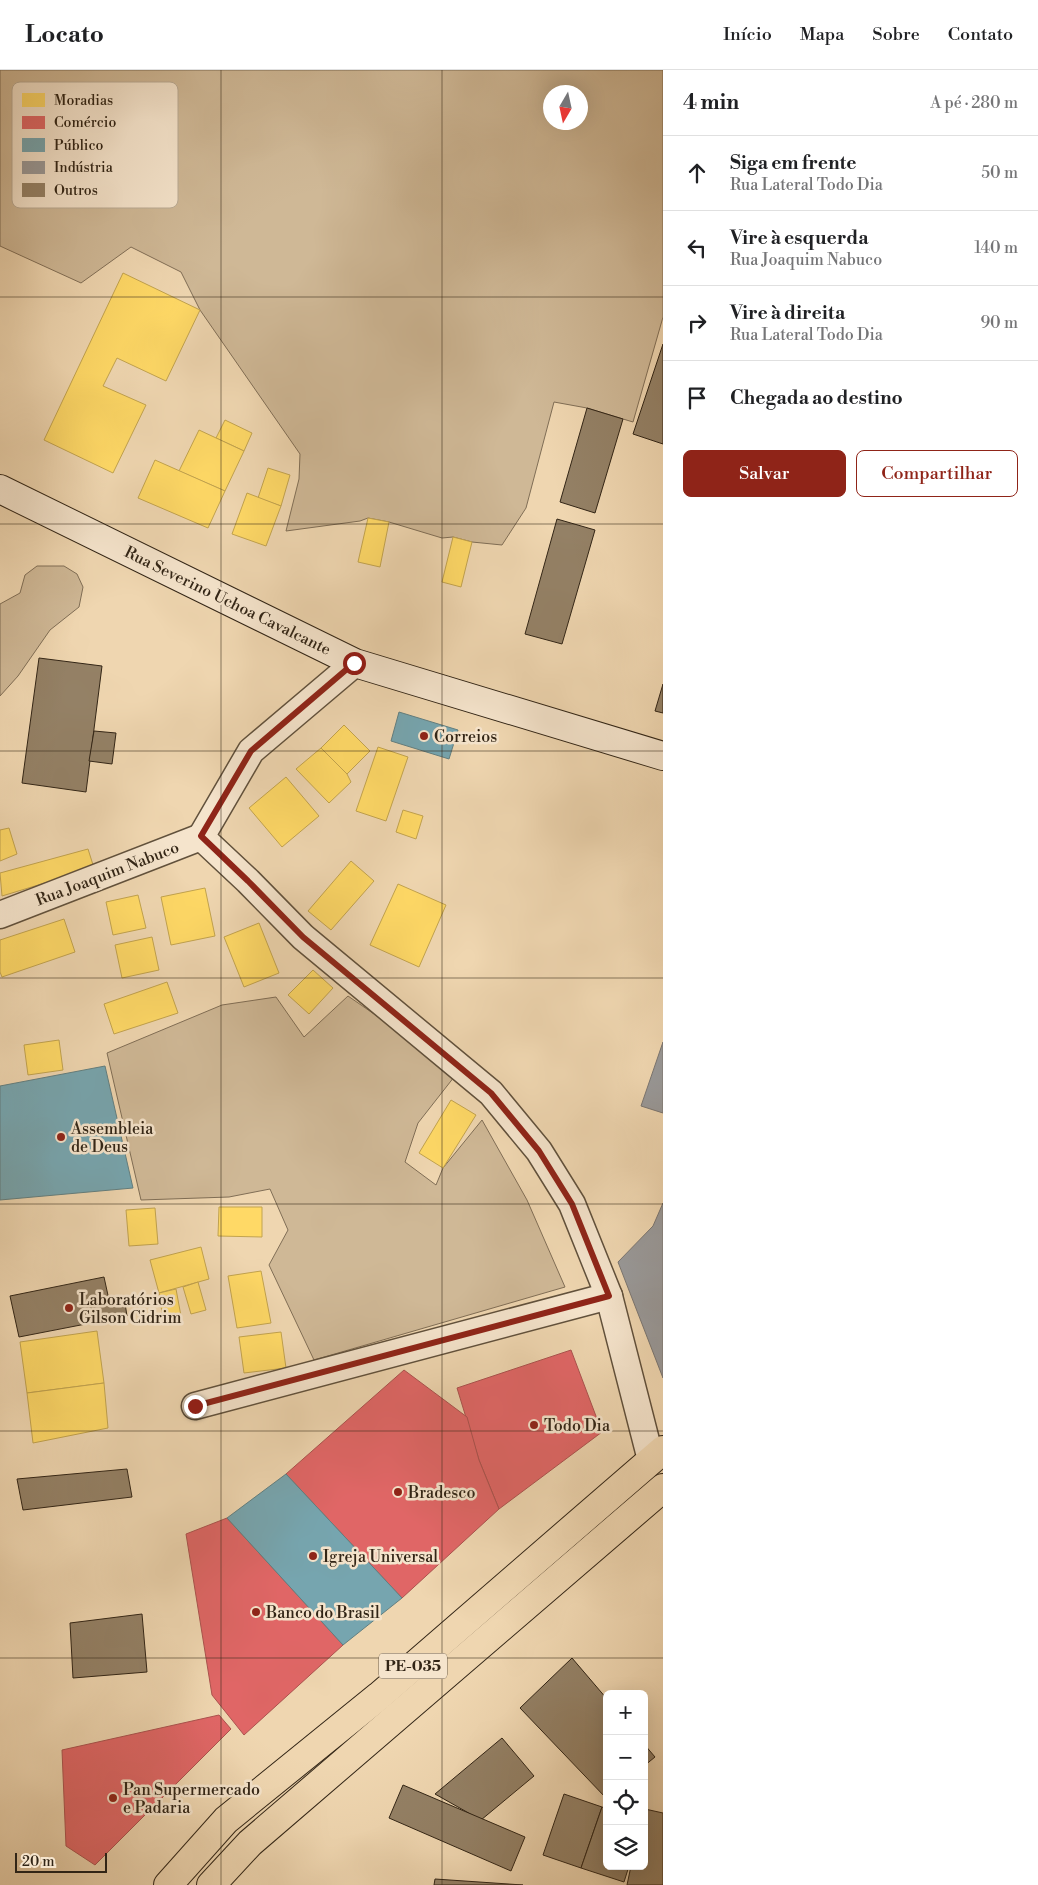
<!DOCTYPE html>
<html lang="pt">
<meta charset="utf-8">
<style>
:root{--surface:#fff;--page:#f6f6f6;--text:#202124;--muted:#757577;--line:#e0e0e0;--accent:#8f2418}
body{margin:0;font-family:"Libre Bodoni",serif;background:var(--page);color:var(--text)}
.controls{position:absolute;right:15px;bottom:15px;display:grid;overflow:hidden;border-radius:8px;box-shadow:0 5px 20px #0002}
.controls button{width:45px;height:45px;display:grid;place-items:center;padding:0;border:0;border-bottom:1px solid var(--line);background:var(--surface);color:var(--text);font:25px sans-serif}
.compass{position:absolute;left:543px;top:15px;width:45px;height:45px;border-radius:50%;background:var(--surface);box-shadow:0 5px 20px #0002;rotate:189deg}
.scale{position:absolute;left:15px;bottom:12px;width:92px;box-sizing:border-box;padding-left:5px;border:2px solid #322516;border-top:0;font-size:14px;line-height:18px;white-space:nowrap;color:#322516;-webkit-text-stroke:4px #f5e4cc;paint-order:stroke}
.stop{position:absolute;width:15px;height:15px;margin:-11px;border:4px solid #8f2418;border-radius:50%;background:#fff}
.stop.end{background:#8f2418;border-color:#fff;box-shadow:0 1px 5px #0008}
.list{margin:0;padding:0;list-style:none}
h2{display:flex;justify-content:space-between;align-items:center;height:65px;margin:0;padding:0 20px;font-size:21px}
h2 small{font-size:16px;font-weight:400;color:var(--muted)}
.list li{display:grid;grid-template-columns:32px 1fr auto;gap:15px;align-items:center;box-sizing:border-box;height:75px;padding:0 20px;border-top:1px solid var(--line)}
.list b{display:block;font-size:19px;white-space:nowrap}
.list p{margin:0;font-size:16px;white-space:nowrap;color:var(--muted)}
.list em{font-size:16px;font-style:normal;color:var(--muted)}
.actions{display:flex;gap:10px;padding:15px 20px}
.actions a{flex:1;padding:11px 0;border:1px solid var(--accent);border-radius:8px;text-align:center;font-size:18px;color:var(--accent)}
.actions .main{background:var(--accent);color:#fff}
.icon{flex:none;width:28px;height:28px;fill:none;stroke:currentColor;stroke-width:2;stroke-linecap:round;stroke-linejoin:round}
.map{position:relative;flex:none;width:663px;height:1815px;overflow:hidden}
header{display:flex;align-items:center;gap:30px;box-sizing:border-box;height:70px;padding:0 25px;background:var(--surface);border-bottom:1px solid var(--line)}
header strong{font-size:24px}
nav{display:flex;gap:28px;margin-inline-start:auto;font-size:18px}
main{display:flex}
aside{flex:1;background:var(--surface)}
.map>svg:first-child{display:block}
.green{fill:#cfb896;stroke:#806e56;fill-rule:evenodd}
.homes{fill:#ffd966;stroke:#c2a34e}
.shops{fill:#e06666;stroke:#ac524e}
.public{fill:#76a5af;stroke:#627f81}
.industry{fill:#999;stroke:#7a7672}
.building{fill:#948166;stroke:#322516}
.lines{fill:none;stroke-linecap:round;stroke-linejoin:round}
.minor-casing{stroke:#61513c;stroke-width:29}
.secondary-casing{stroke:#322516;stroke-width:30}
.primary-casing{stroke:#322516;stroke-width:30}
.minor{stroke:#f5e4cc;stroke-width:26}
.secondary{stroke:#f5e4cc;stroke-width:28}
.primary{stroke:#efd6b0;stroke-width:28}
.route{stroke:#8f2418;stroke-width:6}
.grid{fill:none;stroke:#322516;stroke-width:1;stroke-opacity:0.55}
.poi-dot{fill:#8f2418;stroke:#f5e4cc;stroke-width:2}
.labels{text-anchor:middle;stroke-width:5;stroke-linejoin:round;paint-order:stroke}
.shield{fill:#f5e4cc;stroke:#6c5e4d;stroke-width:1}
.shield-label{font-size:15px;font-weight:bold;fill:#322516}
.street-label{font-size:16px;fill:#322516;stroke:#f5e4cc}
.poi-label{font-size:16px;fill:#322516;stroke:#f5e4cc;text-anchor:start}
.key{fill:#f5e4cc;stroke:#baab95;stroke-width:1}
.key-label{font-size:14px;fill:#322516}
</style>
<header>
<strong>Locato</strong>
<nav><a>Início</a><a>Mapa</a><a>Sobre</a><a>Contato</a></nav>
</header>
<main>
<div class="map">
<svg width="663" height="1815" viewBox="0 0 663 1815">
<rect width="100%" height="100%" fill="#efd6b0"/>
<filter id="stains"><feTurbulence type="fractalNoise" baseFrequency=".004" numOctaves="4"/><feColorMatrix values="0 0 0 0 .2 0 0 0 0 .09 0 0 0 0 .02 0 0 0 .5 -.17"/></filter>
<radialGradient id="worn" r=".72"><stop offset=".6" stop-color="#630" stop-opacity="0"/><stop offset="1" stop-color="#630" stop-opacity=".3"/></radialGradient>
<g class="green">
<path d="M 0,0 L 663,0 L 663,247 L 633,352 L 587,338 L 554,332 L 526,438 L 502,475 L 472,472 L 453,467 L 442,468 L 389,452 L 368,448 L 360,451 L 286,461 L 299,409 L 300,384 L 200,240 L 181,202 L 131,177 L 81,213 L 0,176 ZM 550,22 L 580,22 L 580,52 L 550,52 Z"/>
<path d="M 37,496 L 64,496 L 77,504 L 83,517 L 79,537 L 50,560 L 18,606 L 0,626 L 0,534 L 20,523 L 25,505 Z"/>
<path d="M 348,926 L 458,1002 L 418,1053 L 405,1092 L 436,1115 L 443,1098 L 482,1050 L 527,1130 L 565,1217 L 314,1290 L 269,1195 L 288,1160 L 270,1119 L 229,1127 L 141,1130 L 107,983 L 222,935 L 276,927 L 304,967 Z"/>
</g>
<g class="homes">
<path d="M 123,203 L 200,240 L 166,311 L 117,288 L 103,316 L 146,335 L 113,403 L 44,370 Z"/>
<path d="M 225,350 L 252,363 L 244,381 L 216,368 Z"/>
<path d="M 199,360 L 244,381 L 225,421 L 179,401 Z"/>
<path d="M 155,390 L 225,421 L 208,458 L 138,428 Z"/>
<path d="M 268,398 L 290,405 L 281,436 L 258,428 Z"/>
<path d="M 247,423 L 281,436 L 266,476 L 232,464 Z"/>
<path d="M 368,448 L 389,452 L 380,497 L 358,492 Z"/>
<path d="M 453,467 L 472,472 L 461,517 L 442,512 Z"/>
<path d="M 344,655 L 370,681 L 347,704 L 321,678 Z"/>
<path d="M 378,677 L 408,687 L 386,751 L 356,741 Z"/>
<path d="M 321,678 L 347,704 L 351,712 L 329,733 L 296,699 Z"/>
<path d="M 286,707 L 319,746 L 282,777 L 249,738 Z"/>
<path d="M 403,740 L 423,746 L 416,769 L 396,762 Z"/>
<path d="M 9,758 L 17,784 L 0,791 L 0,760 Z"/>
<path d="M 88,779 L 94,798 L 2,826 L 0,803 Z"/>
<path d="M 351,791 L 374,811 L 331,860 L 308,841 Z"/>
<path d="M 398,814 L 446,835 L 419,897 L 370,875 Z"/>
<path d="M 205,818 L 215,866 L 171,875 L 161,827 Z"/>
<path d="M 138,825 L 146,858 L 113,865 L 106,832 Z"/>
<path d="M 64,849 L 75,882 L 2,907 L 0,902 L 0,870 Z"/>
<path d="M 259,853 L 279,903 L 244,917 L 224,867 Z"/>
<path d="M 152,867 L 159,900 L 122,908 L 115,875 Z"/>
<path d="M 313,900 L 333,918 L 309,944 L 288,925 Z"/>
<path d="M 167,912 L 178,943 L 114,964 L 104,934 Z"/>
<path d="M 59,970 L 63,1000 L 28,1005 L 24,975 Z"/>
<path d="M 451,1030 L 476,1045 L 443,1098 L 419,1083 Z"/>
<path d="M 219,1137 L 262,1137 L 262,1167 L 218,1166 Z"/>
<path d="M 155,1138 L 158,1174 L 129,1176 L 126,1140 Z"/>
<path d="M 201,1177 L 209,1209 L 159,1223 L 150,1190 Z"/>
<path d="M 261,1201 L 271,1253 L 237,1258 L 228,1206 Z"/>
<path d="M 198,1212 L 206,1240 L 191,1244 L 183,1217 Z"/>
<path d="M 176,1219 L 181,1246 L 163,1249 L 159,1223 Z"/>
<path d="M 97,1261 L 104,1313 L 27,1323 L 20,1272 Z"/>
<path d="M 281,1262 L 286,1298 L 244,1303 L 239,1267 Z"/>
<path d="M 104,1313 L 108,1358 L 33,1373 L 27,1323 Z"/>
</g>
<g class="shops">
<path d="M 571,1280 L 602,1362 L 499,1439 L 479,1390 L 457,1318 Z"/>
<path d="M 404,1300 L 467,1347 L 479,1390 L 499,1439 L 402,1528 L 286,1404 Z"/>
<path d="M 227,1448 L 343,1575 L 244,1665 L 212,1625 L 186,1464 Z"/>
<path d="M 219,1645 L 231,1659 L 95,1795 L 66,1776 L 62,1680 Z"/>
</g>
<g class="public">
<path d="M 399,642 L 458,660 L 449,689 L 391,671 Z"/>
<path d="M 105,996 L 133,1118 L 0,1130 L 0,1016 Z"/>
<path d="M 286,1404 L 402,1528 L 343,1575 L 227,1448 Z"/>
</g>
<g class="industry">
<path d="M 663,972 L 663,1043 L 641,1036 Z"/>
<path d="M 663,1133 L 663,1308 L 618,1192 L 653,1156 Z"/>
</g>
<g class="building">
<path d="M 663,274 L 663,374 L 633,364 Z"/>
<path d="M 587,338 L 623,349 L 595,443 L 560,432 Z"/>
<path d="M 557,449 L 595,460 L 562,574 L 525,564 Z"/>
<path d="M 39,588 L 102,596 L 86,722 L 22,713 Z"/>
<path d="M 663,614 L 663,643 L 655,641 Z"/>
<path d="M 94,661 L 116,663 L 112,694 L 89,691 Z"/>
<path d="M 104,1207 L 109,1230 L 124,1227 L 127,1246 L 19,1267 L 10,1226 Z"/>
<path d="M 127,1399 L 132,1427 L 23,1440 L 17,1409 Z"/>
<path d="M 142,1544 L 147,1602 L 73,1608 L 70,1553 Z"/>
<path d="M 572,1588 L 607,1629 L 606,1728 L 520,1638 Z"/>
<path d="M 502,1668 L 534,1706 L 481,1750 L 435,1724 Z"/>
<path d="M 644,1674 L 655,1687 L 644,1696 Z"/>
<path d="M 403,1715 L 525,1767 L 511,1801 L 389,1748 Z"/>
<path d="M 564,1724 L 602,1737 L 581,1798 L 543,1785 Z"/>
<path d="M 602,1737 L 607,1739 L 607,1796 L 629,1796 L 624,1812 L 581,1798 Z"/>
<path d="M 645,1739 L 663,1743 L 663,1815 L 627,1815 L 631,1796 L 644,1796 Z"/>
<path d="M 435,1809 L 523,1815 L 434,1815 Z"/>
</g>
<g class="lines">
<g class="minor-casing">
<g id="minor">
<path d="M 201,767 L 248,811 L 303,867 L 491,1023 L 539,1081 L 572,1134 L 609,1226 L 651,1390"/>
<path d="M 201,767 L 251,681 L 355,593"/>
<path d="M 0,845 L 201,767"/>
<path d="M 195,1336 L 609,1226"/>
</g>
</g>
<g class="secondary-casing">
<path id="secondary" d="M 0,419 L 355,593 L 663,686"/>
</g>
<g class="primary-casing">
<g id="primary">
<path d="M 168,1815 L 226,1750 L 379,1626 L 663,1380"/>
<path d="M 211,1815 L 250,1773 L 663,1418"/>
</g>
</g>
<use href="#minor" class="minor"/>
<use href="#secondary" class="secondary"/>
<use href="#primary" class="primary"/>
</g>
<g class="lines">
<path class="route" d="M 195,1336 L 609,1226 L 572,1134 L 539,1081 L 491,1023 L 303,867 L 248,811 L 201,766 L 251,681 L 354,593"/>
</g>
<path class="grid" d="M 221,0 L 221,1815M 442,0 L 442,1815M 0,227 L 663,227M 0,454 L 663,454M 0,681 L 663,681M 0,908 L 663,908M 0,1134 L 663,1134M 0,1361 L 663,1361M 0,1588 L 663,1588"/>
<g class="poi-dot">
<circle cx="424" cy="666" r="5"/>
<circle cx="61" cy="1067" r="5"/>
<circle cx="69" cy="1238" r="5"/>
<circle cx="534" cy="1355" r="5"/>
<circle cx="398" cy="1422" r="5"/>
<circle cx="313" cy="1486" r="5"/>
<circle cx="256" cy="1542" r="5"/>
<circle cx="113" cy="1728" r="5"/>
</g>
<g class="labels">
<rect class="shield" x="379" y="1583.5" width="68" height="25" rx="4"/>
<g class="shield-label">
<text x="413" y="1601">PE-035</text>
</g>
<g class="street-label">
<text transform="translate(228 530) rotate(26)" y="6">Rua Severino Uchoa Cavalcante</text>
<text transform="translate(107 803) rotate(-21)" y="6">Rua Joaquim Nabuco</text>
</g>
<g class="poi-label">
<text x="434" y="672">Correios</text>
<text x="71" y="1064">Assembleia<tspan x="71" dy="18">de Deus</tspan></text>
<text x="79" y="1235">Laboratórios<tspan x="79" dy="18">Gilson Cidrim</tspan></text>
<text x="544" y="1361">Todo Dia</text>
<text x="408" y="1428">Bradesco</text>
<text x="323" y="1492">Igreja Universal</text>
<text x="266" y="1548">Banco do Brasil</text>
<text x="123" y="1725">Pan Supermercado<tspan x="123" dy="18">e Padaria</tspan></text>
</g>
</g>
<rect x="12" y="12" width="166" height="126" rx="8" class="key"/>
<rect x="22" y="23" width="23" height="14" fill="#ffd966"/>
<rect x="22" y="46" width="23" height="13" fill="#e06666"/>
<rect x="22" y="68" width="23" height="14" fill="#76a5af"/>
<rect x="22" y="91" width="23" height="13" fill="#999"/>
<rect x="22" y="113" width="23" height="14" fill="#948166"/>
<g class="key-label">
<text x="54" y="35">Moradias</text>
<text x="54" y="57">Comércio</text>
<text x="54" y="80">Público</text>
<text x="54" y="102">Indústria</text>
<text x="54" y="125">Outros</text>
</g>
<rect width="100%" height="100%" filter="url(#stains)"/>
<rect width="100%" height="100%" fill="url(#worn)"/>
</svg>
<div class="controls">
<button>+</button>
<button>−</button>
<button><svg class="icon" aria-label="locate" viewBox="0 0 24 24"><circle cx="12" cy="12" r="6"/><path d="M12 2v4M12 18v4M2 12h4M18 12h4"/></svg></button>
<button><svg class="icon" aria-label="layers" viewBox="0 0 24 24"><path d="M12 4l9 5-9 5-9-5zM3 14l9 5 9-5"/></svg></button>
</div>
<svg class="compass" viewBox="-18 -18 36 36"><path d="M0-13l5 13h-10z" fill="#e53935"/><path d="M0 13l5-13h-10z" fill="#757577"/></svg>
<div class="scale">20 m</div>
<div class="stop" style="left:354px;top:593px"></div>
<div class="stop end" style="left:195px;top:1336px"></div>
</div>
<aside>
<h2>4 min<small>A pé · 280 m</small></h2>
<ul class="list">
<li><svg class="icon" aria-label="ahead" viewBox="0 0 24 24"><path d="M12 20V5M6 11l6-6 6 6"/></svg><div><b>Siga em frente</b><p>Rua Lateral Todo Dia</p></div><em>50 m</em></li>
<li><svg class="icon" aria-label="left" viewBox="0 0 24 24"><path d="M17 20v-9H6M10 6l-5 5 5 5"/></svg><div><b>Vire à esquerda</b><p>Rua Joaquim Nabuco</p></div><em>140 m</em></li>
<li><svg class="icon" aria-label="right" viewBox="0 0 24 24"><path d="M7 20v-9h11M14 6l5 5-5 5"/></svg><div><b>Vire à direita</b><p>Rua Lateral Todo Dia</p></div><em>90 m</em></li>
<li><svg class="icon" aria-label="arrive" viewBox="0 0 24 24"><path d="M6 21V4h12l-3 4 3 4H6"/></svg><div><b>Chegada ao destino</b></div></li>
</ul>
<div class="actions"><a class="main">Salvar</a><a>Compartilhar</a></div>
</aside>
</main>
